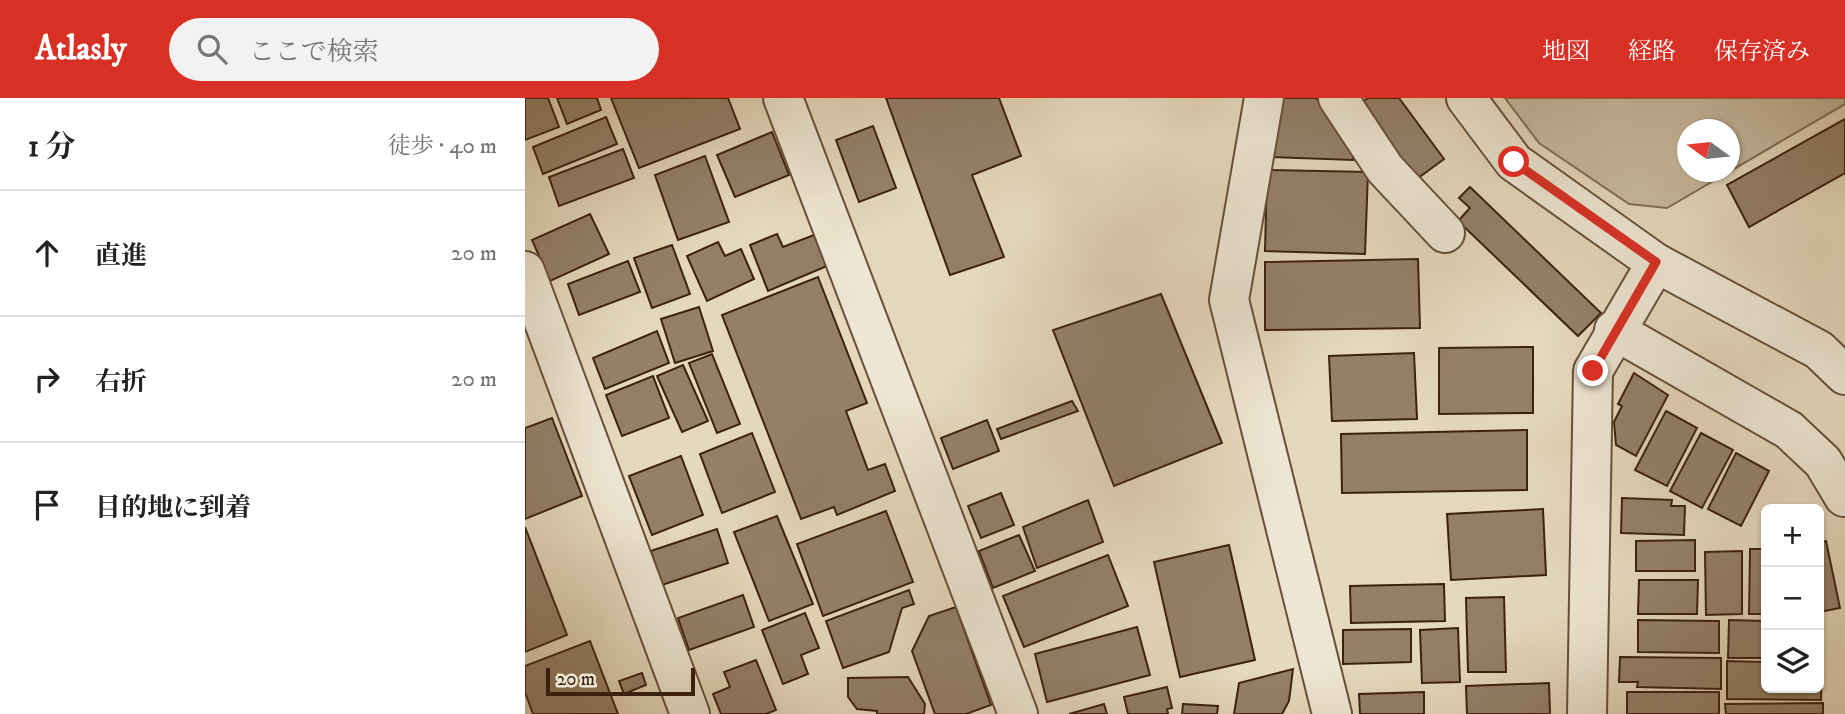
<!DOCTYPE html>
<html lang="ja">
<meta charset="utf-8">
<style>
:root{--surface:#fff;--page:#f2f2f2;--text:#222;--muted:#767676;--line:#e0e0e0;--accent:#d93025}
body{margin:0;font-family:"IM FELL DW Pica","Noto Serif JP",serif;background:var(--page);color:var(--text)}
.controls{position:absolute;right:21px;bottom:21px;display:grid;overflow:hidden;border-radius:10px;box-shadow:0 2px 5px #0004}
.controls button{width:63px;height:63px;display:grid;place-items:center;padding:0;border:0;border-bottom:2px solid var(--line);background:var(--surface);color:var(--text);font:35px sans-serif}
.compass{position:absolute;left:1152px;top:21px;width:63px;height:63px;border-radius:50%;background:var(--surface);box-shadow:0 2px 5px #0004;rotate:285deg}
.scale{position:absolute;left:21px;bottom:18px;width:149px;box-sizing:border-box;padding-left:7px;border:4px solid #3d210f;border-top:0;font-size:19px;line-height:24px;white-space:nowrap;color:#3d210f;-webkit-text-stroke:5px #eee6d3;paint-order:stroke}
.stop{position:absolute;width:21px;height:21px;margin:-16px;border:5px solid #d93025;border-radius:50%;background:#fff}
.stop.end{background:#d93025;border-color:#fff;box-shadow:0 2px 7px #0008}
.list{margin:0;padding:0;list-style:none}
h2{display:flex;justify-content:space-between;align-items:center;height:91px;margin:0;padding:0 28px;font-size:30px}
h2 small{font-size:23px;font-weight:400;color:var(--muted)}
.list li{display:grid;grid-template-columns:46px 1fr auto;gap:21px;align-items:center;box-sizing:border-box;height:126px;padding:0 28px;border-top:2px solid var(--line)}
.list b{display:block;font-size:26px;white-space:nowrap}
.list em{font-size:23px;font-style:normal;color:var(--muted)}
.icon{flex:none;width:38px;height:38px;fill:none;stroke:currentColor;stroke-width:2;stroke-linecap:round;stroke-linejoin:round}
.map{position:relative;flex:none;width:1320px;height:616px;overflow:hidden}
header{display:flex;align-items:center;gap:42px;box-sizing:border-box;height:98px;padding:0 35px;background:var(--accent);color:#fff}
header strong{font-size:33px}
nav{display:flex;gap:38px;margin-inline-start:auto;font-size:24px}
.search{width:490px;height:63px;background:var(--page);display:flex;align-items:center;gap:18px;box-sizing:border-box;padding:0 24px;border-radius:38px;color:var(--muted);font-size:26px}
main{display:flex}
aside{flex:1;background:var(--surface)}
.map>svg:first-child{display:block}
.green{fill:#c8b99f;stroke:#826d57;stroke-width:2;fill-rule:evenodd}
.building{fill:#948069;stroke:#3d210f;stroke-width:2}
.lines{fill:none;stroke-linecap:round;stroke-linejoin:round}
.minor-casing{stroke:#674f3a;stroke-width:42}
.minor{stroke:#eee6d3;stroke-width:38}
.route{stroke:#d93025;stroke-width:9}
</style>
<header>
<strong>Atlasly</strong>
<div class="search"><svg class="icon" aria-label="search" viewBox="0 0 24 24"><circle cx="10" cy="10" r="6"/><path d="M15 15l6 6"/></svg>ここで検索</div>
<nav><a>地図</a><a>経路</a><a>保存済み</a></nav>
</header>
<main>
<aside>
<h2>1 分<small>徒歩 · 40 m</small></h2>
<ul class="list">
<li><svg class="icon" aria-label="ahead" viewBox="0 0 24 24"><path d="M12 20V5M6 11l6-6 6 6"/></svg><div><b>直進</b></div><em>20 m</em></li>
<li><svg class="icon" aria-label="right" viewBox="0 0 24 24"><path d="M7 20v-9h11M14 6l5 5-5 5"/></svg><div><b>右折</b></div><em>20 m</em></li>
<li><svg class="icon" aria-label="arrive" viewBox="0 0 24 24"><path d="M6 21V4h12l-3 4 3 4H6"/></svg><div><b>目的地に到着</b></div></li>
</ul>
</aside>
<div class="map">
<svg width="1320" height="616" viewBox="0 0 1320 616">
<rect width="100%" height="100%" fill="#e5d8bc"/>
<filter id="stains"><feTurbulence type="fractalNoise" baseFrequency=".00286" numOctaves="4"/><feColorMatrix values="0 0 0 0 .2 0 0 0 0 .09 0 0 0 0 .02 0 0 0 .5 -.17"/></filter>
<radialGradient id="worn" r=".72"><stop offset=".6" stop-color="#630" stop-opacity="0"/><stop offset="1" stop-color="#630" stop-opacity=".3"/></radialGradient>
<path class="green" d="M 980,0 L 1320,0 L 1320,6 L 1142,110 L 1104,106 L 1014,45 ZM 1162,32 L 1204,32 L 1204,74 L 1162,74 Z"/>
<g class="building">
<path d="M 0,0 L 23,0 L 34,29 L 0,42 Z"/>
<path d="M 32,0 L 72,0 L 76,12 L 42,26 Z"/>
<path d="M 86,0 L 203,0 L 215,31 L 114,70 Z"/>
<path d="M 361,0 L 474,0 L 496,58 L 447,77 L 479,159 L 425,177 Z"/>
<path d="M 747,0 L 791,0 L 829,41 L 828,62 L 745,59 Z"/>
<path d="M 843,0 L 874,0 L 919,61 L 889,83 L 834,6 Z"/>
<path d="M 81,19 L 92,46 L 18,76 L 8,49 Z"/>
<path d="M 1320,21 L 1320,75 L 1224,129 L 1202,87 Z"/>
<path d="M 348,28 L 371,90 L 334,104 L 311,42 Z"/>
<path d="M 247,34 L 264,77 L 210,99 L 192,57 Z"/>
<path d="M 98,51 L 109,80 L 34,108 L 24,79 Z"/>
<path d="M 180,58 L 204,124 L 153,142 L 130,77 Z"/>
<path d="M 742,72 L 843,74 L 840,156 L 740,153 Z"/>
<path d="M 945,89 L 1076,215 L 1053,238 L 933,123 L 945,110 L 934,100 Z"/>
<path d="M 65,116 L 84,156 L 25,183 L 7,142 Z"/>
<path d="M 252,136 L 258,149 L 289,137 L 302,168 L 243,193 L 225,147 Z"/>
<path d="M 193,144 L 200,158 L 216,151 L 229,181 L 182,203 L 162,158 Z"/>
<path d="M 147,147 L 165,196 L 127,210 L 109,160 Z"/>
<path d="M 893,161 L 895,230 L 740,232 L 740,164 Z"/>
<path d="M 103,163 L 115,194 L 54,217 L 43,186 Z"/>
<path d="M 293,179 L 342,305 L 321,313 L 343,372 L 360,366 L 370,393 L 312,417 L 309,409 L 276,421 L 197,217 Z"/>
<path d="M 636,196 L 697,345 L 589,388 L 528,232 Z"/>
<path d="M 174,209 L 188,253 L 150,265 L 136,221 Z"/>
<path d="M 132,233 L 144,265 L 80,291 L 68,260 Z"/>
<path d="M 1008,249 L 1008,315 L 914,316 L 914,250 Z"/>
<path d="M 889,255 L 892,321 L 807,323 L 804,258 Z"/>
<path d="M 187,256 L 215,326 L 192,335 L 164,265 Z"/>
<path d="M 158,267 L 183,323 L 157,334 L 132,278 Z"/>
<path d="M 1109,275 L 1143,297 L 1111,358 L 1091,347 L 1089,324 L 1097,308 L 1093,306 Z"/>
<path d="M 128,278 L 144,320 L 97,338 L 81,297 Z"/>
<path d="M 547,303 L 553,313 L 476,341 L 472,331 Z"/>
<path d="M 1141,313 L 1172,330 L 1142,388 L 1110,372 Z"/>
<path d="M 27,320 L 57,398 L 0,421 L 0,330 Z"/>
<path d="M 462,322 L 474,353 L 428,371 L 416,340 Z"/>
<path d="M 1002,332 L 1002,392 L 817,395 L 816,336 Z"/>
<path d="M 227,335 L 250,394 L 197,415 L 175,356 Z"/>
<path d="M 1176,335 L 1208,352 L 1177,410 L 1145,393 Z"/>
<path d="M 1211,355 L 1244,373 L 1216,428 L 1183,411 Z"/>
<path d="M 156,358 L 178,417 L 127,437 L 104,378 Z"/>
<path d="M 476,395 L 489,427 L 456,440 L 443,408 Z"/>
<path d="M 1097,400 L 1147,402 L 1146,408 L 1160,408 L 1159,437 L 1096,435 Z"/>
<path d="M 563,402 L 578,444 L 512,470 L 498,429 Z"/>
<path d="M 1018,411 L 1021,477 L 926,482 L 922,416 Z"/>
<path d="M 361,413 L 388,484 L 298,518 L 272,446 Z"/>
<path d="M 252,418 L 288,506 L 244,523 L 209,434 Z"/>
<path d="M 0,429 L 42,537 L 0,554 Z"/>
<path d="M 192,431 L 203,465 L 137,487 L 126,453 Z"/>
<path d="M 494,437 L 510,473 L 468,490 L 454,453 Z"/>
<path d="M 1170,442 L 1170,473 L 1111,473 L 1111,443 Z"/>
<path d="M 1301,443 L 1315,510 L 1294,514 L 1294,445 Z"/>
<path d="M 704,447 L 730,562 L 655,579 L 629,464 Z"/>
<path d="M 1225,451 L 1241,451 L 1241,516 L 1224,516 Z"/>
<path d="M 1217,453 L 1217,516 L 1181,517 L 1180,454 Z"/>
<path d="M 583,457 L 603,508 L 499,549 L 478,498 Z"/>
<path d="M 1114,482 L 1173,482 L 1172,516 L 1113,516 Z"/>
<path d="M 919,486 L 920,523 L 826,525 L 825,488 Z"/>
<path d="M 384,492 L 389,506 L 377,510 L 364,554 L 318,570 L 301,523 Z"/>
<path d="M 218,497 L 229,529 L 164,552 L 153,520 Z"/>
<path d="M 979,499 L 981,574 L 943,574 L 941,500 Z"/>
<path d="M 431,509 L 466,607 L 441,616 L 410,616 L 387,553 L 404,518 Z"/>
<path d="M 280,515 L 294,550 L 276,557 L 283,576 L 258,586 L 237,532 Z"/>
<path d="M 1113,522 L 1194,523 L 1194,555 L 1113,554 Z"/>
<path d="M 1204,522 L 1241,523 L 1241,560 L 1203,560 Z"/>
<path d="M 612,529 L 625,577 L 522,604 L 510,556 Z"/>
<path d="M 933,530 L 935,584 L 897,585 L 895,532 Z"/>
<path d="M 886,531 L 886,564 L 818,566 L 818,532 Z"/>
<path d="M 65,543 L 93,616 L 8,616 L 0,594 L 0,568 Z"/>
<path d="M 1095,559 L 1196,560 L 1196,591 L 1112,589 L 1113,584 L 1094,584 Z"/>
<path d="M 231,562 L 251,612 L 241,616 L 196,616 L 188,596 L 205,589 L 199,574 Z"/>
<path d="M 1202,563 L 1241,564 L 1241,590 L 1294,590 L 1294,565 L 1297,565 L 1296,602 L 1202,601 Z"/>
<path d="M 768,571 L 764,603 L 757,616 L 709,616 L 714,585 Z"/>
<path d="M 117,575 L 121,587 L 99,596 L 94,583 Z"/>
<path d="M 383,579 L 400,606 L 399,616 L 352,616 L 352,613 L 332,611 L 323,599 L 323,580 Z"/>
<path d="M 1024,585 L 1025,616 L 942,616 L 941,588 Z"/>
<path d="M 642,589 L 647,610 L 642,611 L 643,616 L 603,616 L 599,599 Z"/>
<path d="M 899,594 L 899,616 L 835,616 L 834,596 Z"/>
<rect x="1102" y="594" width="92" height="22"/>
<path d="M 1298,605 L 1298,616 L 1201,616 L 1200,606 Z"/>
<path d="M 579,606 L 582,616 L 544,616 Z"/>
<path d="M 658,606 L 693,608 L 692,616 L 657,616 Z"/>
</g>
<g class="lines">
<g class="minor-casing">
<g id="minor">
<path d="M 258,0 L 493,616"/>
<path d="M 739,0 L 704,202 L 807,616"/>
<path d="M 813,0 L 860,71 L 920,135"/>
<path d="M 941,0 L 989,64 L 1131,165 L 1294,252 L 1320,277"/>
<path d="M 0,173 L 165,616"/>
<path d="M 1089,232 L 1264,332 L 1298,364 L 1319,399"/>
<path d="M 1062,616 L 1068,273 L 1131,165"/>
</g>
</g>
<use href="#minor" class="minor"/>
</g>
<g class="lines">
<path class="route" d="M 989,64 L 1131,164 L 1068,273"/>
</g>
<rect width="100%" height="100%" filter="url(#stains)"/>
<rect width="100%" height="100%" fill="url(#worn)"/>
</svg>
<div class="controls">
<button>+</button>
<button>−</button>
<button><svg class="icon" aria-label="layers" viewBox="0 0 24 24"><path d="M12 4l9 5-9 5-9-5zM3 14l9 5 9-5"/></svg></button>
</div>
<svg class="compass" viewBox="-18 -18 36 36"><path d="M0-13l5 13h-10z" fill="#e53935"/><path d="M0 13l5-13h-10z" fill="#767676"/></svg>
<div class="scale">20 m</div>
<div class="stop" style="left:989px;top:64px"></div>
<div class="stop end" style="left:1068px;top:273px"></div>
</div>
</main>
